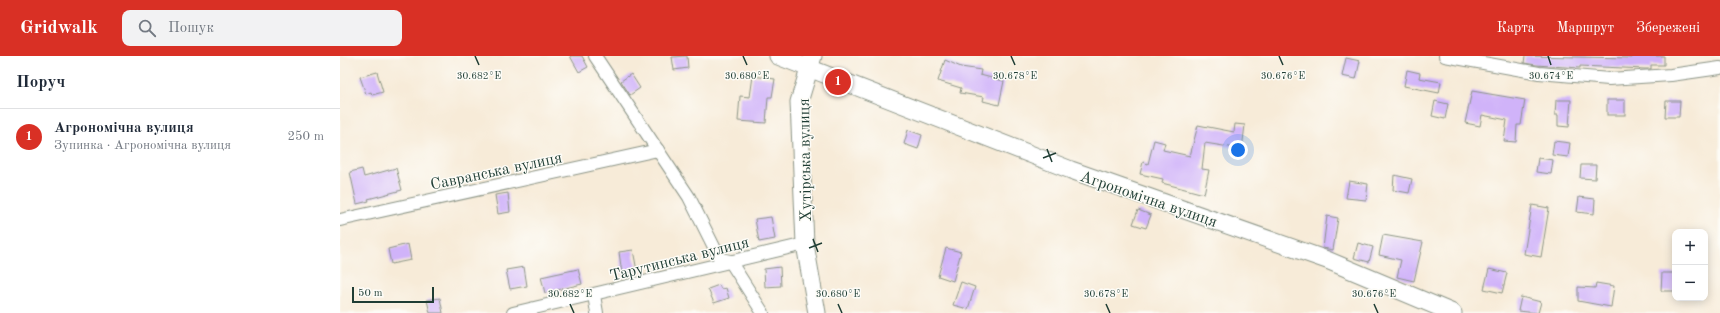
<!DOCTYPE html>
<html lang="uk">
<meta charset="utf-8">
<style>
:root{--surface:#fff;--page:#f2f2f3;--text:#1f2937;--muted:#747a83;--line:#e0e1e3;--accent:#d93025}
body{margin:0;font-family:"Old Standard TT",serif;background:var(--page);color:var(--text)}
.controls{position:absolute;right:12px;bottom:12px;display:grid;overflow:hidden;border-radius:8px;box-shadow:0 2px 10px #0003}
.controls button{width:36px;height:36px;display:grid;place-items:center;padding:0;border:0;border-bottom:1px solid var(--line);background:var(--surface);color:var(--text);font:20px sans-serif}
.scale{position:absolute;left:12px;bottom:10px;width:82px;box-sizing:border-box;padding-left:4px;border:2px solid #1f3d34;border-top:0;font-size:11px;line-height:14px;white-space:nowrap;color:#1f3d34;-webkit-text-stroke:3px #fdfcf7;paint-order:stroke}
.you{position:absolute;left:898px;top:94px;width:14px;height:14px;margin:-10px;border:3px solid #fff;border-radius:50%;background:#1a73e8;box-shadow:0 0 0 6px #1a73e833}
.badge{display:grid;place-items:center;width:26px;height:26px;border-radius:50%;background:var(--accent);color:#fff;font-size:13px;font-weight:700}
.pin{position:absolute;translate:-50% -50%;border:2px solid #fff;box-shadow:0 1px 4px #0006}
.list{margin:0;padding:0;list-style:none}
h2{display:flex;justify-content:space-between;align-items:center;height:52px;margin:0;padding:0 16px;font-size:17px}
h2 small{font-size:13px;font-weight:400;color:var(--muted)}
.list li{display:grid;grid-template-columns:26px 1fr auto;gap:12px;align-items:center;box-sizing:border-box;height:56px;padding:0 16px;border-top:1px solid var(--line)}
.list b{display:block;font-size:15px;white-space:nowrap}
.list p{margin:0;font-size:13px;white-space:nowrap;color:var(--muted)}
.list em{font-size:13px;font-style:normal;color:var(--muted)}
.icon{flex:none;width:22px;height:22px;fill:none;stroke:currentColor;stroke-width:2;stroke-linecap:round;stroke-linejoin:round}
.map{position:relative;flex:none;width:1380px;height:257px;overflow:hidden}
header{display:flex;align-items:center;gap:24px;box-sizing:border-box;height:56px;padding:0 20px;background:var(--accent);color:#fff}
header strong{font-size:19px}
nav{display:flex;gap:22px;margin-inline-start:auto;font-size:14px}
.search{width:280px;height:36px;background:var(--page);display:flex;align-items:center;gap:10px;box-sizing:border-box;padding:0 14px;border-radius:8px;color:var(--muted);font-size:15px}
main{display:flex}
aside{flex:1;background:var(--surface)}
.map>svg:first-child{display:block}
.building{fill:#d0b3f9}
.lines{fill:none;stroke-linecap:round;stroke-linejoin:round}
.street-casing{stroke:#8b9486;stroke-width:14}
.secondary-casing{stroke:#8b9486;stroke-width:19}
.street{stroke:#fff;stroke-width:12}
.secondary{stroke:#fff;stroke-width:17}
.ticks{fill:none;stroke:#1f3d34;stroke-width:1.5}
.labels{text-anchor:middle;stroke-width:3;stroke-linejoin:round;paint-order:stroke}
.street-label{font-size:16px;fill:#1f3d34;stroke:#fdfcf7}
.ticks-label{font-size:10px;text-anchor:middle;fill:#1f3d34;stroke:#fdfcf7;stroke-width:3;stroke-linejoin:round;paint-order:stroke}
</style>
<header>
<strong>Gridwalk</strong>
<div class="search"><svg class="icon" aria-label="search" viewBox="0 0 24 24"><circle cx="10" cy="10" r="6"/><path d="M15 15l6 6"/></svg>Пошук</div>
<nav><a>Карта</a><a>Маршрут</a><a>Збережені</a></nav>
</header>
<main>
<aside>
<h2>Поруч<small></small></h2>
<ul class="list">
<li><span class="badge">1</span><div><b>Агрономічна вулиця</b><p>Зупинка · Агрономічна вулиця</p></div><em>250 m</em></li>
</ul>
</aside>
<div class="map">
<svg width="1380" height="257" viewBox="0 0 1380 257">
<rect width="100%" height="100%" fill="#fdfcf7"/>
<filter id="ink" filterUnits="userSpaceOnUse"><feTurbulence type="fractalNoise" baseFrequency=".025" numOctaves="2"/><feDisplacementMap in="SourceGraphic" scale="8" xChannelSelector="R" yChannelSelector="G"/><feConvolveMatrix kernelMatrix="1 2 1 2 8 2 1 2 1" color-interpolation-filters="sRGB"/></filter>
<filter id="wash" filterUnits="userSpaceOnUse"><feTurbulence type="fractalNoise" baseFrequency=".012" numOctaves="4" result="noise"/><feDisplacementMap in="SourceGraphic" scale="16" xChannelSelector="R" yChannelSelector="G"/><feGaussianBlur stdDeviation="0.9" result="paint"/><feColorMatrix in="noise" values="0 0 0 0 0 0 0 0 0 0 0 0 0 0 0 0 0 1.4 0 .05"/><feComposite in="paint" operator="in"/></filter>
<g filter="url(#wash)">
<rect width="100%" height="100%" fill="#f7ebd8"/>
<g id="blocks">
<g class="building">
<path d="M 230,0 L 242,0 L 248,11 L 239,16 Z"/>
<path d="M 347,0 L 348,12 L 334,14 L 332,1 Z"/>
<path d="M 1185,0 L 1292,2 L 1292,0 L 1324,0 L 1324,9 L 1311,9 L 1311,13 L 1305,13 L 1240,10 L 1240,12 L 1196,9 L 1184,7 Z"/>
<path d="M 1006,2 L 1020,5 L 1016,23 L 1002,20 Z"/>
<path d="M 605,4 L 621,11 L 641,14 L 640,19 L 664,25 L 659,49 L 643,45 L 644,41 L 620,37 L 621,32 L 598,25 Z"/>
<path d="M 1067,14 L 1080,17 L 1079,22 L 1101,26 L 1099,37 L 1064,30 Z"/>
<path d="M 37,16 L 43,36 L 32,39 L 31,36 L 26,38 L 20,21 Z"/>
<path d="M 291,18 L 300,32 L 290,39 L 281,25 Z"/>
<path d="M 413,20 L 435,23 L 432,41 L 428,41 L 426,67 L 398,65 L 400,40 L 410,41 Z"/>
<path d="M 1132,35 L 1185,44 L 1181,69 L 1177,69 L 1176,86 L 1164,85 L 1167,64 L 1142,59 L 1140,70 L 1125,67 Z"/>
<path d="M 1216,44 L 1231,44 L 1229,71 L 1218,70 L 1218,59 L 1215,59 Z"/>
<rect x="1267" y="44" width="18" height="15"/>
<path d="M 1095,45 L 1108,48 L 1105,63 L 1092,60 Z"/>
<path d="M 1326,45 L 1340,45 L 1339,61 L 1325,61 Z"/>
<path d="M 895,68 L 905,69 L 902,93 L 865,87 L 862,113 L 869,114 L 864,138 L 822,127 L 823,123 L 800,118 L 803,106 L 808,108 L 814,84 L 825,87 L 823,94 L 850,100 L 858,69 L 894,76 Z"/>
<path d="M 568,74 L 582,79 L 578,93 L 564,88 Z"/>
<path d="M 1214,85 L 1230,87 L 1228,101 L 1212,99 Z"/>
<path d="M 1198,102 L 1213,104 L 1211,118 L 1196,116 Z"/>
<path d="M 1241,109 L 1256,109 L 1255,123 L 1240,122 Z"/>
<path d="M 56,112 L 62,134 L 28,143 L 29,145 L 17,148 L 10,116 L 22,113 L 24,121 Z"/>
<path d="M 1054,119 L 1072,123 L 1069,137 L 1053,134 Z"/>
<path d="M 1009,125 L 1028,128 L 1026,144 L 1006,142 Z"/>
<path d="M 168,137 L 170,156 L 158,158 L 155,139 Z"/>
<path d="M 1239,141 L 1255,143 L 1254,158 L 1237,156 Z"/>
<path d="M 1192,149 L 1209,152 L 1201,201 L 1184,198 Z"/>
<path d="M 798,154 L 811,159 L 806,172 L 793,168 Z"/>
<path d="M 987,160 L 998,162 L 993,194 L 983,192 Z"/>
<path d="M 431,161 L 435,183 L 419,186 L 415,163 Z"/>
<path d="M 1043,179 L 1083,186 L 1074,225 L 1057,221 L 1061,204 L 1039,199 Z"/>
<path d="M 1018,187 L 1033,191 L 1029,206 L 1014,202 Z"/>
<path d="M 68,188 L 71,204 L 51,208 L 48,193 Z"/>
<path d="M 606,192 L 621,196 L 613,225 L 598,220 Z"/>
<path d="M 293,194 L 297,215 L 282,218 L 279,196 Z"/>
<path d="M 184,211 L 187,230 L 170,233 L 166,214 Z"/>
<path d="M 440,211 L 441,230 L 425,231 L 424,213 Z"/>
<path d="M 238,213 L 242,228 L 205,237 L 201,221 Z"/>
<path d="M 1149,213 L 1167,217 L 1162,237 L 1144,233 Z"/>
<path d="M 1322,217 L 1335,217 L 1335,235 L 1321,235 Z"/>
<path d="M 621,226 L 635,231 L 628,253 L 613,249 Z"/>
<path d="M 1256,227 L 1274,230 L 1271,251 L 1238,245 L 1238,231 L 1255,232 Z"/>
<path d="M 379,229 L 381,233 L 386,232 L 389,242 L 374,247 L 368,233 Z"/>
<path d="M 1181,241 L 1201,246 L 1198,257 L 1178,255 Z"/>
<path d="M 100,242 L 103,257 L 90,257 L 87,244 Z"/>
</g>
</g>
</g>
<g filter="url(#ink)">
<use href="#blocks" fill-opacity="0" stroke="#8b9486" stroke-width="1"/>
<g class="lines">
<g class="street-casing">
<g id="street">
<path d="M 255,0 L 349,141 L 380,203 L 390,205 L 423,257"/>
<path d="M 1105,0 L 1199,17 L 1269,23 L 1331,19 L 1380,12"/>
<path d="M 0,164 L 318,94"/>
<path d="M 254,239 L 257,257"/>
<path d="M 173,257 L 465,188"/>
</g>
</g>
<g class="secondary-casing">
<g id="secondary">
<path d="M 438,0 L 731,114 L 987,204 L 1113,257"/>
<path d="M 473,0 L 459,46 L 465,188 L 477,257"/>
</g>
</g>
<use href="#street" class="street"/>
<use href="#secondary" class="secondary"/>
</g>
</g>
<path class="ticks" d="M 135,0 L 139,9M 403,0 L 407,9M 671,0 L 675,9M 939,0 L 943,9M 1208,0 L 1211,9M 707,93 L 712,106M 703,102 L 716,97M 473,183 L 478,196M 469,192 L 482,187M 230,248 L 234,257M 498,248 L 502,257M 766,248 L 770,257M 1034,248 L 1038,257"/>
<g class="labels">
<g class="street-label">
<text transform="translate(464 104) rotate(-91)" y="6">Хутірська вулиця</text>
<text transform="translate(156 114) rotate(-12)" y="6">Савранська вулиця</text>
<text transform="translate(809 142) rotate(19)" y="6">Агрономічна вулиця</text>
<text transform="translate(339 202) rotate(-14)" y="6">Тарутинська вулиця</text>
</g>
</g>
<g class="ticks-label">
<text x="1211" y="23">30.674°E</text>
<text x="139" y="23">30.682°E</text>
<text x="407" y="23">30.680°E</text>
<text x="675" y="23">30.678°E</text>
<text x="943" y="23">30.676°E</text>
<text x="230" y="241">30.682°E</text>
<text x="498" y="241">30.680°E</text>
<text x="766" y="241">30.678°E</text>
<text x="1034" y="241">30.676°E</text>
</g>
</svg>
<div class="controls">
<button>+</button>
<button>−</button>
</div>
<div class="scale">50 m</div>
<div class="you"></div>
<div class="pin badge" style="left:498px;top:26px">1</div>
</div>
</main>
